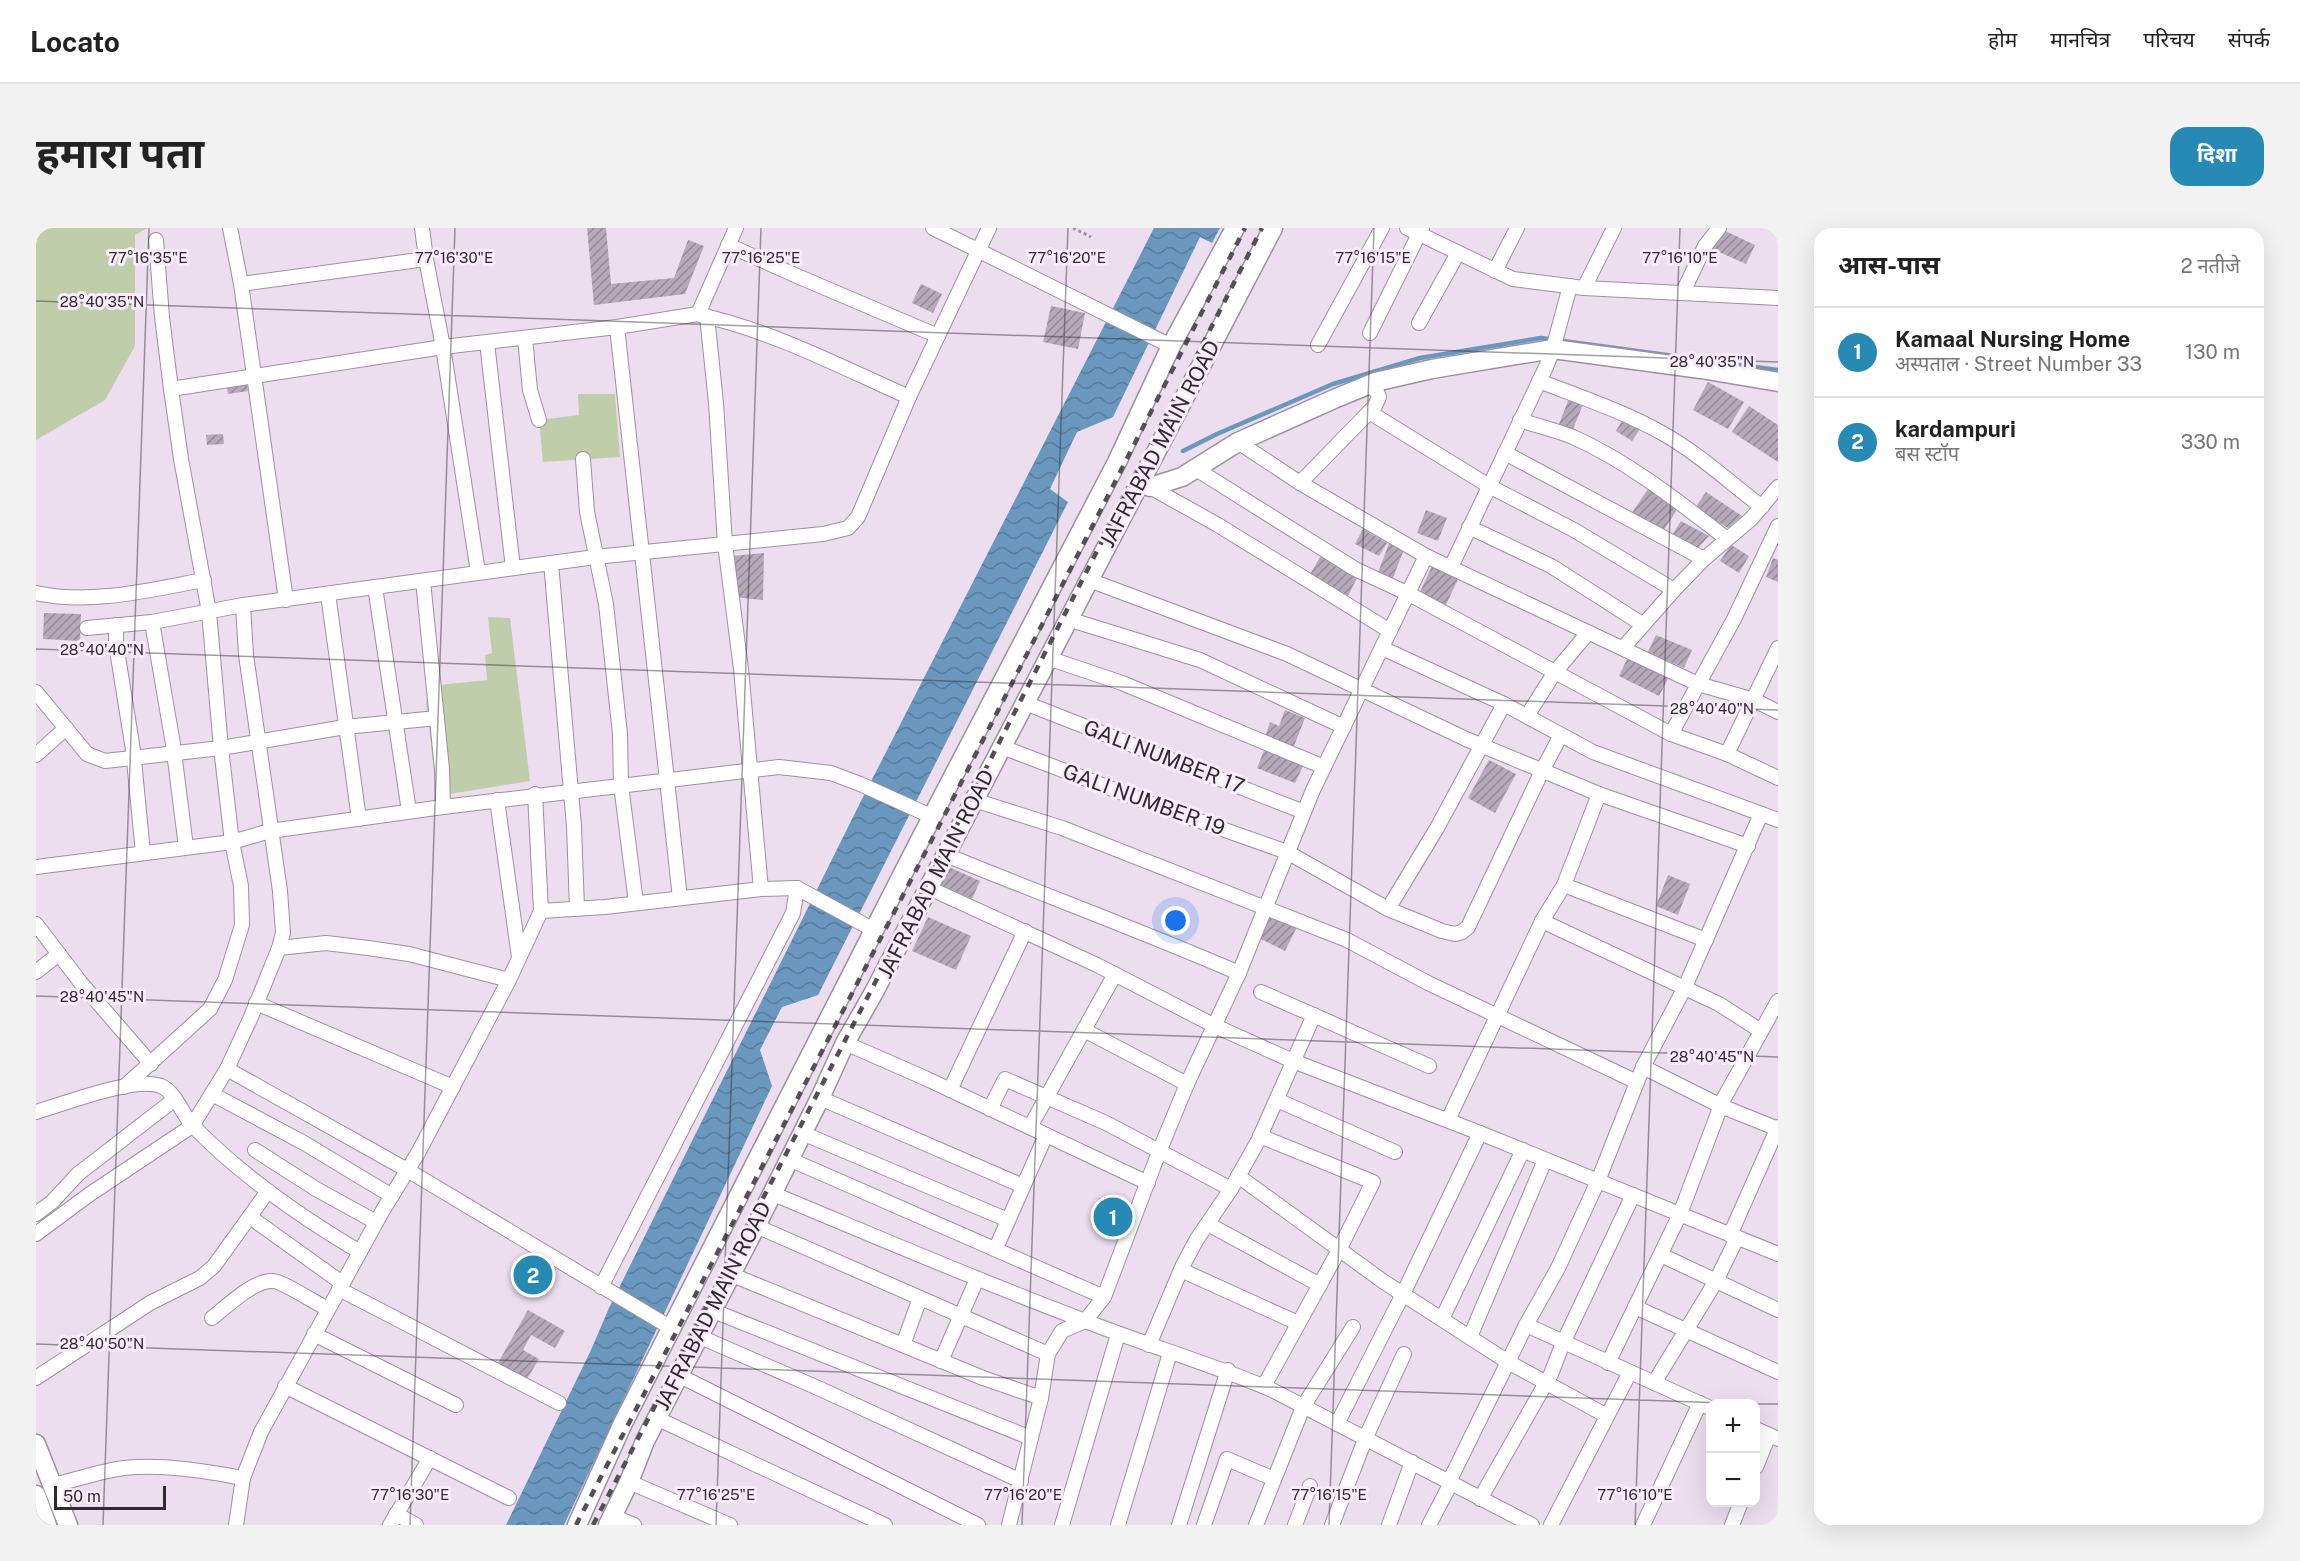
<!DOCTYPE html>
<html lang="hi">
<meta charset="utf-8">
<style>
:root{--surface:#fff;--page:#f2f2f2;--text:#222;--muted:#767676;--line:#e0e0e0;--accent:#278ab4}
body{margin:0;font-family:"Public Sans","Noto Sans Devanagari",sans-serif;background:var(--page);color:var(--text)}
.controls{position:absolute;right:18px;bottom:18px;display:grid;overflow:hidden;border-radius:12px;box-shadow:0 6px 24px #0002}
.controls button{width:54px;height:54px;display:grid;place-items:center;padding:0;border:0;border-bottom:2px solid var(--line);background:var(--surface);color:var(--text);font:30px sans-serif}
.scale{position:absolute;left:18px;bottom:15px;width:112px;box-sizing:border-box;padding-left:6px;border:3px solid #2f2a30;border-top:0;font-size:16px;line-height:21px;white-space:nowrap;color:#2f2a30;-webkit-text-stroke:4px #f9ebfc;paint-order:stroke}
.you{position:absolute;left:1140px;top:693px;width:21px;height:21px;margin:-15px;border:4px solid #fff;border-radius:50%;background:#1a73e8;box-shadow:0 0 0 9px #1a73e833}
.badge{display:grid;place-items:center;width:39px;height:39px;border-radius:50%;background:var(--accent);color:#fff;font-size:20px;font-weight:700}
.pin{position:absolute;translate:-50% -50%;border:3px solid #fff;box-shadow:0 2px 6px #0006}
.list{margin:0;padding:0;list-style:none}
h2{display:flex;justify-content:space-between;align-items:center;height:78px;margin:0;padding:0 24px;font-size:26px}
h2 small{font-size:20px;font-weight:400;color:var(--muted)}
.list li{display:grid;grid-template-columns:39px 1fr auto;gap:18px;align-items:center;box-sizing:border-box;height:90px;padding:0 24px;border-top:2px solid var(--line)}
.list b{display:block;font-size:22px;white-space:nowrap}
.list p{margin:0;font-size:20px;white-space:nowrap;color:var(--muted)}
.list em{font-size:20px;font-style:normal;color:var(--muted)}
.map{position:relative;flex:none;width:1742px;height:1297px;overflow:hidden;border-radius:18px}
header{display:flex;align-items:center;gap:36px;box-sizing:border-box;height:84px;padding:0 30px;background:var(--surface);border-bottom:2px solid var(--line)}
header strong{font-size:28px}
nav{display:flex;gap:33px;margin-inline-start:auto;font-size:21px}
.intro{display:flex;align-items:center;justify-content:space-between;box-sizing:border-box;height:144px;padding:0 36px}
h1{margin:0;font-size:42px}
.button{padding:15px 27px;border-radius:18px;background:var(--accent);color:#fff;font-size:21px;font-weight:700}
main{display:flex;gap:36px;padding:0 36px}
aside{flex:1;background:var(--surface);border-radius:18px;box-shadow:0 6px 24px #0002}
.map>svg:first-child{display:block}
.park{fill:#c0cdab}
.water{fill:url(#water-waves)}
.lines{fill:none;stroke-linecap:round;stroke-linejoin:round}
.stream{stroke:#6997be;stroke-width:4.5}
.building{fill:url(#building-hatch)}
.street-casing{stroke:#9d90a0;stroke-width:16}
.secondary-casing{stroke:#9d90a0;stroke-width:21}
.path{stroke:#9c919e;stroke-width:3;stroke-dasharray:3 3;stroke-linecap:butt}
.street{stroke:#fff;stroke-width:14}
.secondary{stroke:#fff;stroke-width:18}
.rail{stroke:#554e56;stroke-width:4.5;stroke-dasharray:8 8;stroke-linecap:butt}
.ticks{fill:none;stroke:#2f2a30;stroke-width:1.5;stroke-opacity:0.45}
.labels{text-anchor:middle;stroke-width:6;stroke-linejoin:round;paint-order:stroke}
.street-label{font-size:21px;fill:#2f2a30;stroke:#f9ebfc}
.ticks-label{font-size:15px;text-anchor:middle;fill:#2f2a30;stroke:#f9ebfc;stroke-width:6;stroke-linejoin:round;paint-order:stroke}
</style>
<header>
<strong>Locato</strong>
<nav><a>होम</a><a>मानचित्र</a><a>परिचय</a><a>संपर्क</a></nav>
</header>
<div class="intro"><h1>हमारा पता</h1><a class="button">दिशा</a></div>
<main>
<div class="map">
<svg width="1742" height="1297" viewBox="0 0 1742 1297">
<defs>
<pattern id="water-waves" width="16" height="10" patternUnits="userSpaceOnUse" patternTransform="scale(1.5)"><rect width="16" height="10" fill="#6997be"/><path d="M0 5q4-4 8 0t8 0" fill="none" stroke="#577b9b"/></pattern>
<pattern id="building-hatch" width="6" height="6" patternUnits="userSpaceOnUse" patternTransform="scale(1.5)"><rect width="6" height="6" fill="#b6a9b9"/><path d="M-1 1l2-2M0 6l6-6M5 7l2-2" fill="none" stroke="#948a97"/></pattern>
</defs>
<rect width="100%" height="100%" fill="#ecddef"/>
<g class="park">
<path d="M 0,0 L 112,0 L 99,7 L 99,118 L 69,172 L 0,212 Z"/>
<path d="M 542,166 L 579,166 L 584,229 L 507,234 L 503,192 L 543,187 Z"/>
<path d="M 452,389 L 474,390 L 494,553 L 401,568 L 390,475 L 393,458 L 451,452 L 449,427 L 456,425 Z"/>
</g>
<path class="water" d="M 1118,0 L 1184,0 L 1176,15 L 1164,9 L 1077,189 L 1041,204 L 1014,261 L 1032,274 L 782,767 L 746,779 L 724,822 L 736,858 L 528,1297 L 470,1297 L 555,1122 L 573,1080 L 825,573 Z"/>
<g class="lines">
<path class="stream" d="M 1147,223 L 1181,206 L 1297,156 L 1384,130 L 1505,110 L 1742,142"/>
</g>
<g class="building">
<path d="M 551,0 L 570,0 L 575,56 L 638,50 L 652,12 L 668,18 L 649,66 L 558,77 Z"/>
<path d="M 1683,0 L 1719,17 L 1710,36 L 1674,20 Z"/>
<path d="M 885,56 L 906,66 L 897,85 L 876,75 Z"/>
<path d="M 1015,78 L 1049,85 L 1042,121 L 1007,114 Z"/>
<path d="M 210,151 L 212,163 L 192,166 L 190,154 Z"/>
<path d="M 1672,154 L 1708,174 L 1692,201 L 1657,182 Z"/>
<path d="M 1534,168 L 1548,174 L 1535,206 L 1521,201 Z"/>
<path d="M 1713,178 L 1742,197 L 1742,234 L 1696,204 Z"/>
<path d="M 1587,191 L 1604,201 L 1596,213 L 1580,203 Z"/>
<path d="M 187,206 L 188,216 L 171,217 L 170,207 Z"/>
<path d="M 1612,261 L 1642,280 L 1626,305 L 1595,286 Z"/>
<path d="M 1670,264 L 1706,288 L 1692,300 L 1659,280 Z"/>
<path d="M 1390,282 L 1411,290 L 1402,313 L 1381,305 Z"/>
<path d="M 1645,293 L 1673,308 L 1659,323 L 1635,309 Z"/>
<path d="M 1327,301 L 1351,315 L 1343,328 L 1319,316 Z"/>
<path d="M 1354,313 L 1369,319 L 1356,352 L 1341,347 Z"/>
<path d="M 1695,317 L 1713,328 L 1703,345 L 1684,333 Z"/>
<path d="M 1287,324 L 1322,348 L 1310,372 L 1272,350 Z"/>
<path d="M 728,325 L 727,372 L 697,369 L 696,328 Z"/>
<path d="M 1737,330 L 1742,332 L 1742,354 L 1730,349 Z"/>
<path d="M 1397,336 L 1423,349 L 1409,379 L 1383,366 Z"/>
<path d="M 8,385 L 45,386 L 44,413 L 7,411 Z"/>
<path d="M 1620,407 L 1656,422 L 1648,440 L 1612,424 Z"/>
<path d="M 1593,427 L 1634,447 L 1623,468 L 1583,448 Z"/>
<path d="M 1249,482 L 1269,490 L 1256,523 L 1228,512 L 1234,494 L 1243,498 Z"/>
<path d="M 1229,520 L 1268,536 L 1259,555 L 1221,540 Z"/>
<path d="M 1453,532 L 1480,546 L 1459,585 L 1432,570 Z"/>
<path d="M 911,638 L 944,653 L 936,671 L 903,656 Z"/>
<path d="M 1632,647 L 1654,656 L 1642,687 L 1620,678 Z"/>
<path d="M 1235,686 L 1261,699 L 1249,723 L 1223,710 Z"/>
<path d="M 892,689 L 935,708 L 920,742 L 876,723 Z"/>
<path d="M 1063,970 L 1091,982 L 1083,1001 L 1055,990 Z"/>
<path d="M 492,1082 L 529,1103 L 519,1120 L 495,1107 L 487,1122 L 503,1131 L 491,1151 L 462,1135 Z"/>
</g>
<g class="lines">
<g class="street-casing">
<g id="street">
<path d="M 194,0 L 205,56 L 250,372"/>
<path d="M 386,0 L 390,31 L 407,119 L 442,344"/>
<path d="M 897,0 L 1135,118"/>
<path d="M 1371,0 L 1477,51 L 1548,60 L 1742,70"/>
<path d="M 692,17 L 761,48 L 902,108"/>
<path d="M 1459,43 L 1481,0"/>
<path d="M 205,56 L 390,31"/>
<path d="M 1548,60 L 1578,0"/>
<path d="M 1647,64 L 1669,18 L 1683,0"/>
<path d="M 664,87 C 737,103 805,139 873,169"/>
<path d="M 671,88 L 680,175 L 689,316 L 705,441 L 725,661"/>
<path d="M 1383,95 L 1422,25"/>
<path d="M 581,99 L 644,670"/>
<path d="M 1334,105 L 1386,0"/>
<path d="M 489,110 L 494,162 L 503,192"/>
<path d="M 451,115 L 477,340"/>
<path d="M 1282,117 L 1346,0"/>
<path d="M 1503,153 C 1544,169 1587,183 1626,205 C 1662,225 1693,254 1726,279"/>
<path d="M 135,161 L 407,119 L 581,99 L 662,86 L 700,0"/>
<path d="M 1333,184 L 1453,258 L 1538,302 L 1638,362"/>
<path d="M 1484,192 C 1501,198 1520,202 1537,209 C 1593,234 1643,274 1691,311"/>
<path d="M 1202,214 L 1264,255 L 1390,328 L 1662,456 L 1718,472 L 1742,484"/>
<path d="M 1469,225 L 1668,331"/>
<path d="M 547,231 L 551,284 L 570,376 L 584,506 L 585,557 L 600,675"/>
<path d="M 1160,241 L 1319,341 L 1373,366 L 1635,506 L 1691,526 L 1742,550"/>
<path d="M 1264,255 L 1339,178 L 1343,169 L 1341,164 L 1333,157"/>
<path d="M 1114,259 L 1182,297 L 1354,403"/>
<path d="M 1433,299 L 1515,338 L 1606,396"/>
<path d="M 515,335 L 538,598 L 541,681"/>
<path d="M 1415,339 L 1510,139 L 1517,121 L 1534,58"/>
<path d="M 1053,352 L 1251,426 L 1430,511 L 1563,566 L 1712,618"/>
<path d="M 387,353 L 406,541 L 407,579"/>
<path d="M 339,359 L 373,583"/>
<path d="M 0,365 C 55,377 113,362 168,352"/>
<path d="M 292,366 L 323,591"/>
<path d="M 1032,391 L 1164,432 L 1308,499"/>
<path d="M 116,394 L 137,516 L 150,619"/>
<path d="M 80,397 L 80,416 L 97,522 L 107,625"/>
<path d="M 51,400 L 116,394 L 207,377 L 559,329 L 787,306 L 812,300 L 822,289 L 873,169 L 953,0"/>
<path d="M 1346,420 L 1468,476 L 1557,524 L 1742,592"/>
<path d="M 1587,420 L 1638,362 L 1668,331 L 1715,291 L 1742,259"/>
<path d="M 1012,430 L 1086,455 L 1288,539"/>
<path d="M 0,464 L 51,526 L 69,533 L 185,520 L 309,499 L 401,490"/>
<path d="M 989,475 L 1268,584"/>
<path d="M 1491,488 L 1519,444 L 1552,405"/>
<path d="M 1635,506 L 1698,391 L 1742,298"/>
<path d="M 966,519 L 1121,578 L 1251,624 L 1352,681 L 1406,703 L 1419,706 L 1426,704 L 1432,699 L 1506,543 L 1525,507"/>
<path d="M 1691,526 L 1742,420"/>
<path d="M 0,527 L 30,500"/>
<path d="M 461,572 L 483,729"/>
<path d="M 938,572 L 1026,600 L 1311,712 L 1392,755 L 1601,854"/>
<path d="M 910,627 C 1008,667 1106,703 1203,745"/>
<path d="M 0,639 L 196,614 L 234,603 L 407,579 L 743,539 L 795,545 L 824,556 L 897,589"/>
<path d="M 1528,657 L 1670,712"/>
<path d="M 893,660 L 1061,737 L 1179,798 L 1257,833 L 1444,905 L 1742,1026"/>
<path d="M 1352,681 L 1401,600 L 1468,476"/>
<path d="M 505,683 L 569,679 L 725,661 L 761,660 L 838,702"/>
<path d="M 1506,693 L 1683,776 L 1725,803"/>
<path d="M 0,696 L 45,755 L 115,836"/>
<path d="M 243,720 L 290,715 L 332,720 L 373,726 L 473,752"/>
<path d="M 0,744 L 23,726"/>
<path d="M 1225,764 L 1393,838"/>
<path d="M 220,775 L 417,859"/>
<path d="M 1048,802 L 1151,856"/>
<path d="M 809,815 L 889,850 L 1112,955"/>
<path d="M 1607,839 L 1685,878 L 1742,901"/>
<path d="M 191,841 L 373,943 L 637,1101"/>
<path d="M 88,859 L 174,781 L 189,752 L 206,697 L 205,658 L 196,614 L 185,520 L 173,384 L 145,231 L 135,161 L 126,89 L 120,12"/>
<path d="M 914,862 L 989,703"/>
<path d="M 176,866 L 268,915 L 356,968"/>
<path d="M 784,870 L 987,958"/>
<path d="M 1241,872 L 1359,924"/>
<path d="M 954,881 L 969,851 L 1070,895 L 1195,961"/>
<path d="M 0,884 C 28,876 99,848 125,858 C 141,865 146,888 159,900 C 207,949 265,989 324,1024"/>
<path d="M 1412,892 L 1506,693 L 1528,657 L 1563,566"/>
<path d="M 994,899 L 1079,746"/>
<path d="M 766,905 L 972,992"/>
<path d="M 1224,908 L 1337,954 L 1303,1022 L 1228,1158"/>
<path d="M 219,922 L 280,961 L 340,994"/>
<path d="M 753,931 L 1068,1069"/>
<path d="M 1202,948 L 1348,1054 L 1472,1134 L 1571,1188"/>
<path d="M 735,965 C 841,1009 945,1054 1052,1094 C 1113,1118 1176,1136 1236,1162 L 1496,1297"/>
<path d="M 0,986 L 16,974 L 42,946 L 139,871"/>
<path d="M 214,989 L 306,1055"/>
<path d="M 1172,996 L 1284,1057"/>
<path d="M 720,998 L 1012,1126"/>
<path d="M 0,1006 L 54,966 L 156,898 L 191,841 L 215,789 L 243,720 L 247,705 L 244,663 L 210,427 L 207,377"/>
<path d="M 1694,1007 L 1742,899"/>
<path d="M 960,1020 L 1010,907"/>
<path d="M 1625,1027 L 1742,1082"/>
<path d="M 1145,1042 L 1262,1095"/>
<path d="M 694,1046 L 947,1150 L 1005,1170"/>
<path d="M 565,1059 L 757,685 L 761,660"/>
<path d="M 303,1061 L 523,1175"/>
<path d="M 1599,1079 L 1742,1144"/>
<path d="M 675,1082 L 995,1210"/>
<path d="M 176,1090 C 190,1079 219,1051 237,1053 C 246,1053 281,1076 292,1081"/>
<path d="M 1406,1091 L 1487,922"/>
<path d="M 1049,1093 L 1068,1069 L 1123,924 L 1151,856 L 1203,745 L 1277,562 L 1390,328"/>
<path d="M 1490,1097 L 1674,1180"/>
<path d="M 278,1106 L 420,1177"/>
<path d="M 662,1108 L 782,1160 L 985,1253"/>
<path d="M 1434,1109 L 1509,932"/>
<path d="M 867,1117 L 884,1070"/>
<path d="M 1113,1117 L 1147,1037 L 1161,1011 L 1195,961 L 1222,913 L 1278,787"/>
<path d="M 905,1133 L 941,1051"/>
<path d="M 1572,1135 L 1644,986 L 1687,872 L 1742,773"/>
<path d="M 642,1147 L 942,1297"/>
<path d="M 0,1150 L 114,1075 L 164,1050 L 178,1038 L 232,963"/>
<path d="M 1618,1155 L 1680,1053 L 1701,1010"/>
<path d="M 249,1158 L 473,1270"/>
<path d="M 620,1190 L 849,1297"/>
<path d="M 1301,1196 L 1367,1066 L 1444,905"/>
<path d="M 1720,1201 L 1742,1211"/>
<path d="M 1720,1239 L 1733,1207"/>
<path d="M 593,1254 L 694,1297"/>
<path d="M 1413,1254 L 1490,1097 L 1522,1040 L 1562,953 L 1607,839 L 1649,759 L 1725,586"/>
<path d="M 16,1257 C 40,1252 64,1243 88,1240 C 128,1236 169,1243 207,1250"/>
<path d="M 1444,1271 L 1515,1146 L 1527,1115 L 1597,967"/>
<path d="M 360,1286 L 380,1297"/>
<path d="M 576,1288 L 598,1297"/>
<path d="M 200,1297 L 207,1250 L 225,1204 L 347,982 L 382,925 L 473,752 L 505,683 L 499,566"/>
<path d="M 354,1297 L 394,1230"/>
<path d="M 973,1297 L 1005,1170 L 1012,1126 L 1026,1103 L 1049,1093"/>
<path d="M 1026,1297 L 1082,1106"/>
<path d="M 1082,1297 L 1134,1125"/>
<path d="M 1143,1297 L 1192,1142"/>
<path d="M 1168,1297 L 1191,1231 L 1238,1251"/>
<path d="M 1220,1297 L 1267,1179 L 1317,1099"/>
<path d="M 1259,1297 L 1274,1258"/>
<path d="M 1296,1297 L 1330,1209 L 1368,1126"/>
<path d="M 1353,1297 L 1376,1234"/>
<path d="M 1393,1297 L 1415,1255"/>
<path d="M 1515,1297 L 1594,1144"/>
<path d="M 1607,1297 L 1664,1175"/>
<path d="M 1696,1297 L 1705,1274"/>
</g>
</g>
<g class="secondary-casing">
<g id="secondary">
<path d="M 1104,255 L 1114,259 L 1146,249 L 1202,214 L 1298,171 L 1339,154 L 1396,141 L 1517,121 L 1665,141 L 1742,154"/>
<path d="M 0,1216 L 32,1297"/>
<path d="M 0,1267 L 11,1297"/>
<path d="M 541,1297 L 587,1195 L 884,612 L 1081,234 L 1135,118 L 1199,0"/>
<path d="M 572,1297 L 593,1254 L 609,1213 L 720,998 L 784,870 L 809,815 L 837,766 L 1237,0"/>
</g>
</g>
<path class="path" d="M 1037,0 L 1055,9"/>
<use href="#street" class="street"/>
<use href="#secondary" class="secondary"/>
<g class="rail">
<path d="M 540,1297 L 905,594 L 1209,0"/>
<path d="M 557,1297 L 919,601 L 1226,0"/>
</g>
</g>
<path class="ticks" d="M 0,73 L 1742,134M 0,421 L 1742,482M 0,768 L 1742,829M 0,1116 L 1718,1176M 1720,1176 L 1742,1176M 67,1297 L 113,0M 374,1297 L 419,0M 680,1297 L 725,0M 986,1297 L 1032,0M 1293,1297 L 1338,0M 1599,1297 L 1644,0"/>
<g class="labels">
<g class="street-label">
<text transform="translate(1124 216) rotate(-62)" y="7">JAFRABAD MAIN ROAD</text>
<text transform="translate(1128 529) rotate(21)" y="7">GALI NUMBER 17</text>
<text transform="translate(1108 572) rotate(20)" y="7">GALI NUMBER 19</text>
<text transform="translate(900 646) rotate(-63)" y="7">JAFRABAD MAIN ROAD</text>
<text transform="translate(677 1078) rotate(-63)" y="7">JAFRABAD MAIN ROAD</text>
</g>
</g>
<g class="ticks-label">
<text x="112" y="35">77°16'35"E</text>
<text x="418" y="35">77°16'30"E</text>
<text x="725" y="35">77°16'25"E</text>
<text x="1031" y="35">77°16'20"E</text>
<text x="1337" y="35">77°16'15"E</text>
<text x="1644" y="35">77°16'10"E</text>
<text x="66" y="79">28°40'35"N</text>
<text x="1676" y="139">28°40'35"N</text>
<text x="66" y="427">28°40'40"N</text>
<text x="1676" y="486">28°40'40"N</text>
<text x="66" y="774">28°40'45"N</text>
<text x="1676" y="834">28°40'45"N</text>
<text x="66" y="1121">28°40'50"N</text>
<text x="374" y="1272">77°16'30"E</text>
<text x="680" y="1272">77°16'25"E</text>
<text x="987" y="1272">77°16'20"E</text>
<text x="1293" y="1272">77°16'15"E</text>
<text x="1599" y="1272">77°16'10"E</text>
</g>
</svg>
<div class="controls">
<button>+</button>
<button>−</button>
</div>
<div class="scale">50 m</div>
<div class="you"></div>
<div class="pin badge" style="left:1077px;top:989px">1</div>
<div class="pin badge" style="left:497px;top:1047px">2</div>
</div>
<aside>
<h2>आस-पास<small>2 नतीजे</small></h2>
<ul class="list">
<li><span class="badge">1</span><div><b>Kamaal Nursing Home</b><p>अस्पताल · Street Number 33</p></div><em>130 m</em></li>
<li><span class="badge">2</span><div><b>kardampuri</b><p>बस स्टॉप</p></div><em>330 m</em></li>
</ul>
</aside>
</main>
